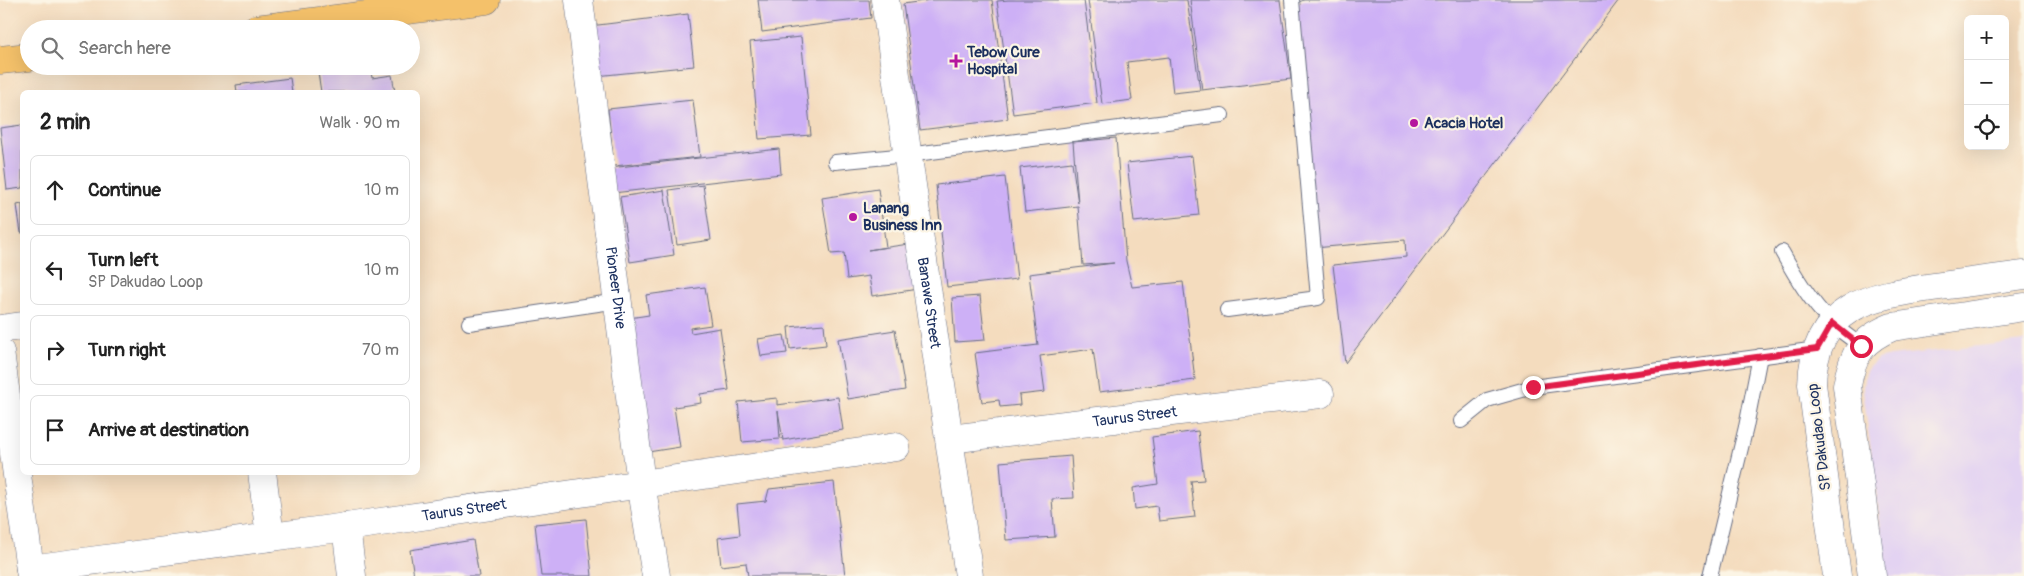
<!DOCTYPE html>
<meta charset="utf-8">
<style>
:root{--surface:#fff;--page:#f6f6f6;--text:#222;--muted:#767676;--line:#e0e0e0}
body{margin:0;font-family:Pangolin,sans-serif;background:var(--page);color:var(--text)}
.controls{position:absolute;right:15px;top:15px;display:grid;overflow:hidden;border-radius:8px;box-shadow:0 5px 20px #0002}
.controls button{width:45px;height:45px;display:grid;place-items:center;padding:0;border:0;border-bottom:1px solid var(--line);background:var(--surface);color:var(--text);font:25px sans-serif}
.stop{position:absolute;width:15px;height:15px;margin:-11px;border:4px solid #e11d48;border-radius:50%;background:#fff}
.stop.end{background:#e11d48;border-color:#fff;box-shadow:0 1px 5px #0008}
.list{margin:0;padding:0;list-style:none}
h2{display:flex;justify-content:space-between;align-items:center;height:65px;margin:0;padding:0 20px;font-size:21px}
h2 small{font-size:16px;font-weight:400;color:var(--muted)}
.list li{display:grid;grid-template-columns:32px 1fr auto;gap:15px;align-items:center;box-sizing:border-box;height:70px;margin:0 10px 10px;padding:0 10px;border:1px solid var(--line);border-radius:8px}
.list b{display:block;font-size:19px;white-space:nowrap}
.list p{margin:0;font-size:16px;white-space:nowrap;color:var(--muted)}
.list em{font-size:16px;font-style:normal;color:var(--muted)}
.icon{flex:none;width:28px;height:28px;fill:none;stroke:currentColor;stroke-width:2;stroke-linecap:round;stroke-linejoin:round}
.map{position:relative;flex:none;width:2024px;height:576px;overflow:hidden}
.search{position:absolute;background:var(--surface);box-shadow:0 5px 20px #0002;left:20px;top:20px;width:400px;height:55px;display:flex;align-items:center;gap:12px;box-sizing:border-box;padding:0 18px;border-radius:28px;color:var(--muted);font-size:19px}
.panel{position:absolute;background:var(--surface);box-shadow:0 5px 20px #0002;left:20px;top:90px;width:400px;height:385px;border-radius:8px}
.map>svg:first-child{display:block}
.built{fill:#e3d3f2}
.building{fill:#cdb0f6}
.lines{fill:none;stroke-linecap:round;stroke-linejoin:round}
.service-casing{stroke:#676c80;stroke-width:16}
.minor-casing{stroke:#676c80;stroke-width:29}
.tertiary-casing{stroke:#676c80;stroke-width:29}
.primary-casing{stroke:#676c80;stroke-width:29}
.service{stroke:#fff;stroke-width:14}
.minor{stroke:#fff;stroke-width:28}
.tertiary{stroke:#fff;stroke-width:28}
.primary{stroke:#f4c16b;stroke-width:28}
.route{stroke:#e11d48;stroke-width:6}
.poi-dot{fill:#b5179e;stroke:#fcf5e5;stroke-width:2}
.labels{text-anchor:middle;stroke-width:4.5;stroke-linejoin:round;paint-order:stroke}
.poi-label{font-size:15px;font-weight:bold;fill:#1b2f5e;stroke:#fcf5e5;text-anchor:start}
.street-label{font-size:15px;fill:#1b2f5e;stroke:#fcf5e5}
</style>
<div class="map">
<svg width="2024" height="576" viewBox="0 0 2024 576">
<rect width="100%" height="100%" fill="#fcf5e5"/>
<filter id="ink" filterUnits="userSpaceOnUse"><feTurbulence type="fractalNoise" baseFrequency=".02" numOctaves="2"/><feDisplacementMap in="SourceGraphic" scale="10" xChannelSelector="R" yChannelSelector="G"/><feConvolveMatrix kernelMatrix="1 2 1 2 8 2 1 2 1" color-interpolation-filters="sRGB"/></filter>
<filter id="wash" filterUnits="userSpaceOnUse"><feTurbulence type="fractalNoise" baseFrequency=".0096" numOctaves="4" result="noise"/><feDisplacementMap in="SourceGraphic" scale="20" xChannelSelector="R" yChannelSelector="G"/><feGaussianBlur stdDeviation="1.12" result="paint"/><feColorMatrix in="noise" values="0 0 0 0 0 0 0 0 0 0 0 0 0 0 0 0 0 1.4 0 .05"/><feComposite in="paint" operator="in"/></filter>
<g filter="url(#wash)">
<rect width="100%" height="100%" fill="#f4dcbe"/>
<path class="built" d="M 2024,341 L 2024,576 L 1887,576 L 1863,389 L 1864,379 L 1868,368 L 1877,359 L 1890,356 Z"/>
<g id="blocks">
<g class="building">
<path d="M 758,0 L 869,0 L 871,18 L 762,32 Z"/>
<path d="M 931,0 L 992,0 L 1008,119 L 920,130 L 903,4 Z"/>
<path d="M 1008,0 L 1084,0 L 1097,103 L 1013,114 L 997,1 Z"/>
<path d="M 1088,0 L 1187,0 L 1200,90 L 1173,93 L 1169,57 L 1127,62 L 1132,100 L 1102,104 Z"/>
<path d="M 1190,0 L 1280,0 L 1291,79 L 1202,90 Z"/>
<path d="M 1304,0 L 1619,0 L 1345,363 L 1333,265 L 1406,257 L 1405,240 L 1314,248 L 1290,5 Z"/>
<path d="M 688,14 L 694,66 L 596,76 L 590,26 Z"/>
<path d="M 801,37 L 811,135 L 759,139 L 750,42 Z"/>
<path d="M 317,66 L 370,66 L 372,78 L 392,75 L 395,92 L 321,92 Z"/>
<path d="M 290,78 L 292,92 L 237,92 L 236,85 Z"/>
<path d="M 693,100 L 700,157 L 614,166 L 608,109 Z"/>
<path d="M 22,125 L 22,188 L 7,190 L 0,128 Z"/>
<path d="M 1116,138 L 1126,261 L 1132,287 L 1183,282 L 1195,380 L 1099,392 L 1093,349 L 1040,356 L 1045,392 L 1019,395 L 1020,405 L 1000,407 L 999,400 L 982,402 L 975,353 L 1038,345 L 1029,274 L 1114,263 L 1083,265 L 1078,206 L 1025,212 L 1020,168 L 1072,162 L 1078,203 L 1073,142 Z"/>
<path d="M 779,149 L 781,174 L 613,193 L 610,168 Z"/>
<path d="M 1192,156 L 1199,215 L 1134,222 L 1127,163 Z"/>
<path d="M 1005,177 L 1017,279 L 947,287 L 936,185 Z"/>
<path d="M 703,185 L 711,240 L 677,245 L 669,190 Z"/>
<path d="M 878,189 L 886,247 L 868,250 L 909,244 L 918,289 L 872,296 L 869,276 L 847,279 L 844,253 L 831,254 L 822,198 Z"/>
<path d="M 664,190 L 674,255 L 630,262 L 620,197 Z"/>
<path d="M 22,204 L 22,233 L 21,233 L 17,205 Z"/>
<path d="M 705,287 L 711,325 L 690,328 L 691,333 L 720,328 L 729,390 L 700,394 L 701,403 L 674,407 L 680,447 L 648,452 L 629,318 L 649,315 L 646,295 Z"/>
<path d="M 980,296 L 985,340 L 955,342 L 952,298 Z"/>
<path d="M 824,324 L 826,345 L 790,349 L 788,327 Z"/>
<path d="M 895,330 L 905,390 L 848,399 L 838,339 Z"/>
<path d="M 784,335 L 787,353 L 761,356 L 758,339 Z"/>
<path d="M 838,397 L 843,430 L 783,440 L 778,411 L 780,439 L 742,442 L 738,402 L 777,398 L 777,405 Z"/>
<path d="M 1198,431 L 1204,480 L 1191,481 L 1195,517 L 1159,521 L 1157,506 L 1135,509 L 1133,488 L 1158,484 L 1152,437 Z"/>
<path d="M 1071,456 L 1074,498 L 1052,499 L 1055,537 L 1006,540 L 1000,462 Z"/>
<path d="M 834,482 L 845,576 L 748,576 L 746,563 L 721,566 L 718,538 L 740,535 L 737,504 L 766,501 L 769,489 Z"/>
<path d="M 586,519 L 592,576 L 541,576 L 535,524 Z"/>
<path d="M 473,540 L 479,576 L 414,576 L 410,550 Z"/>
</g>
</g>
</g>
<g filter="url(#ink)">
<use href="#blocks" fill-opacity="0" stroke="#676c80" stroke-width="1"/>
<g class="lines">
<g class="service-casing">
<g id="service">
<path d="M 835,162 L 907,155 L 1222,115"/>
<path d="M 1782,252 C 1796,277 1810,301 1831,322 C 1840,331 1851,338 1861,346"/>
<path d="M 1227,310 L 1318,298 L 1292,0"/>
<path d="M 469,323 L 618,301"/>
<path d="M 1461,421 L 1487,400 L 1533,387 L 1817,349"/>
<path d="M 1710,576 L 1746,427 L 1760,356"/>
</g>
</g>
<g class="minor-casing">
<g id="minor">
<path id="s1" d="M 579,0 L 641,483 L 656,576"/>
<path id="s2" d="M 885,0 L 969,576"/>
<path d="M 0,329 L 22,326"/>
<path id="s3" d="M 950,439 L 1320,394"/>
<path d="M 262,472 L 270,537"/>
<path d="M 346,527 L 352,576"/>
<path id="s4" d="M 30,569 L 346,527 L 896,447"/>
<path d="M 1837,576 L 1812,384 C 1814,306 1868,296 1933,287 C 1963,283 1994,279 2024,275"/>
<path d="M 1872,576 L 1847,386 C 1852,355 1862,339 1892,327 L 2024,307"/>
</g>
</g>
<g class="tertiary-casing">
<path id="tertiary" d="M 0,352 L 31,576"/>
</g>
<g class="primary-casing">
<g id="primary">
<path d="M 256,29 L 486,0"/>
<path d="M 0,60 L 29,57"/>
</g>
</g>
<use href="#service" class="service"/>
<use href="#minor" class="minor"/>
<use href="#tertiary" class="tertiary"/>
<use href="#primary" class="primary"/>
</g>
</g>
<g class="lines" filter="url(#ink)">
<path class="route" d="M 1533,387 L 1817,349 L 1832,323 L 1861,346"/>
</g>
<g class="poi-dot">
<path d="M953.5 53.5h5v5h5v5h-5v5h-5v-5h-5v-5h5z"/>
<circle cx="1414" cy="123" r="5"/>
<circle cx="853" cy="217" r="5"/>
</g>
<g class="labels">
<g class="poi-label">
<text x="967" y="57">Tebow Cure<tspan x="967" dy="17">Hospital</tspan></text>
<text x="1424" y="128">Acacia Hotel</text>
<text x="863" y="213">Lanang<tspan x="863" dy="17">Business Inn</tspan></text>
</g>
<g class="street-label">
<text dy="5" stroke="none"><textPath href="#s1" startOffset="290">Pioneer Drive</textPath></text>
<text dy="5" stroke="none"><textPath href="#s2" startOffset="306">Banawe Street</textPath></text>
<text dy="5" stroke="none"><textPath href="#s3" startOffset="186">Taurus Street</textPath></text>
<text transform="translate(1819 437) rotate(-97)" y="5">SP Dakudao Loop</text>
<text dy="5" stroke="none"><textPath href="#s4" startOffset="438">Taurus Street</textPath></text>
</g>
</g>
</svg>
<div class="controls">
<button>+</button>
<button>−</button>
<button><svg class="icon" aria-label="locate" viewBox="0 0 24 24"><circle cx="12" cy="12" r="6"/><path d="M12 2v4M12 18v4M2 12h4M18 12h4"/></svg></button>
</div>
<div class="stop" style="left:1861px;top:346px"></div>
<div class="stop end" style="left:1533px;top:387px"></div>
<div class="search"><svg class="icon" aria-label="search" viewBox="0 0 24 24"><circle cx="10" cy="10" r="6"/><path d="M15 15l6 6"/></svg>Search here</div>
<section class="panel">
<h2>2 min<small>Walk · 90 m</small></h2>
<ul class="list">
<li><svg class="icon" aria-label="ahead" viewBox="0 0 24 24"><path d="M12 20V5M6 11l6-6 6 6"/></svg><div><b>Continue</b></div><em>10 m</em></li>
<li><svg class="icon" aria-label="left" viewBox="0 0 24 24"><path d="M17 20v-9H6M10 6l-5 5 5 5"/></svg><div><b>Turn left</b><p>SP Dakudao Loop</p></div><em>10 m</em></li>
<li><svg class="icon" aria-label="right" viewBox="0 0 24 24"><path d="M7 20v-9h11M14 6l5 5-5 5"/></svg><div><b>Turn right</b></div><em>70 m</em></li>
<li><svg class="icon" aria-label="arrive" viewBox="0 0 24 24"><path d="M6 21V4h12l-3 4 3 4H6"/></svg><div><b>Arrive at destination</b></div></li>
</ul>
</section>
</div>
